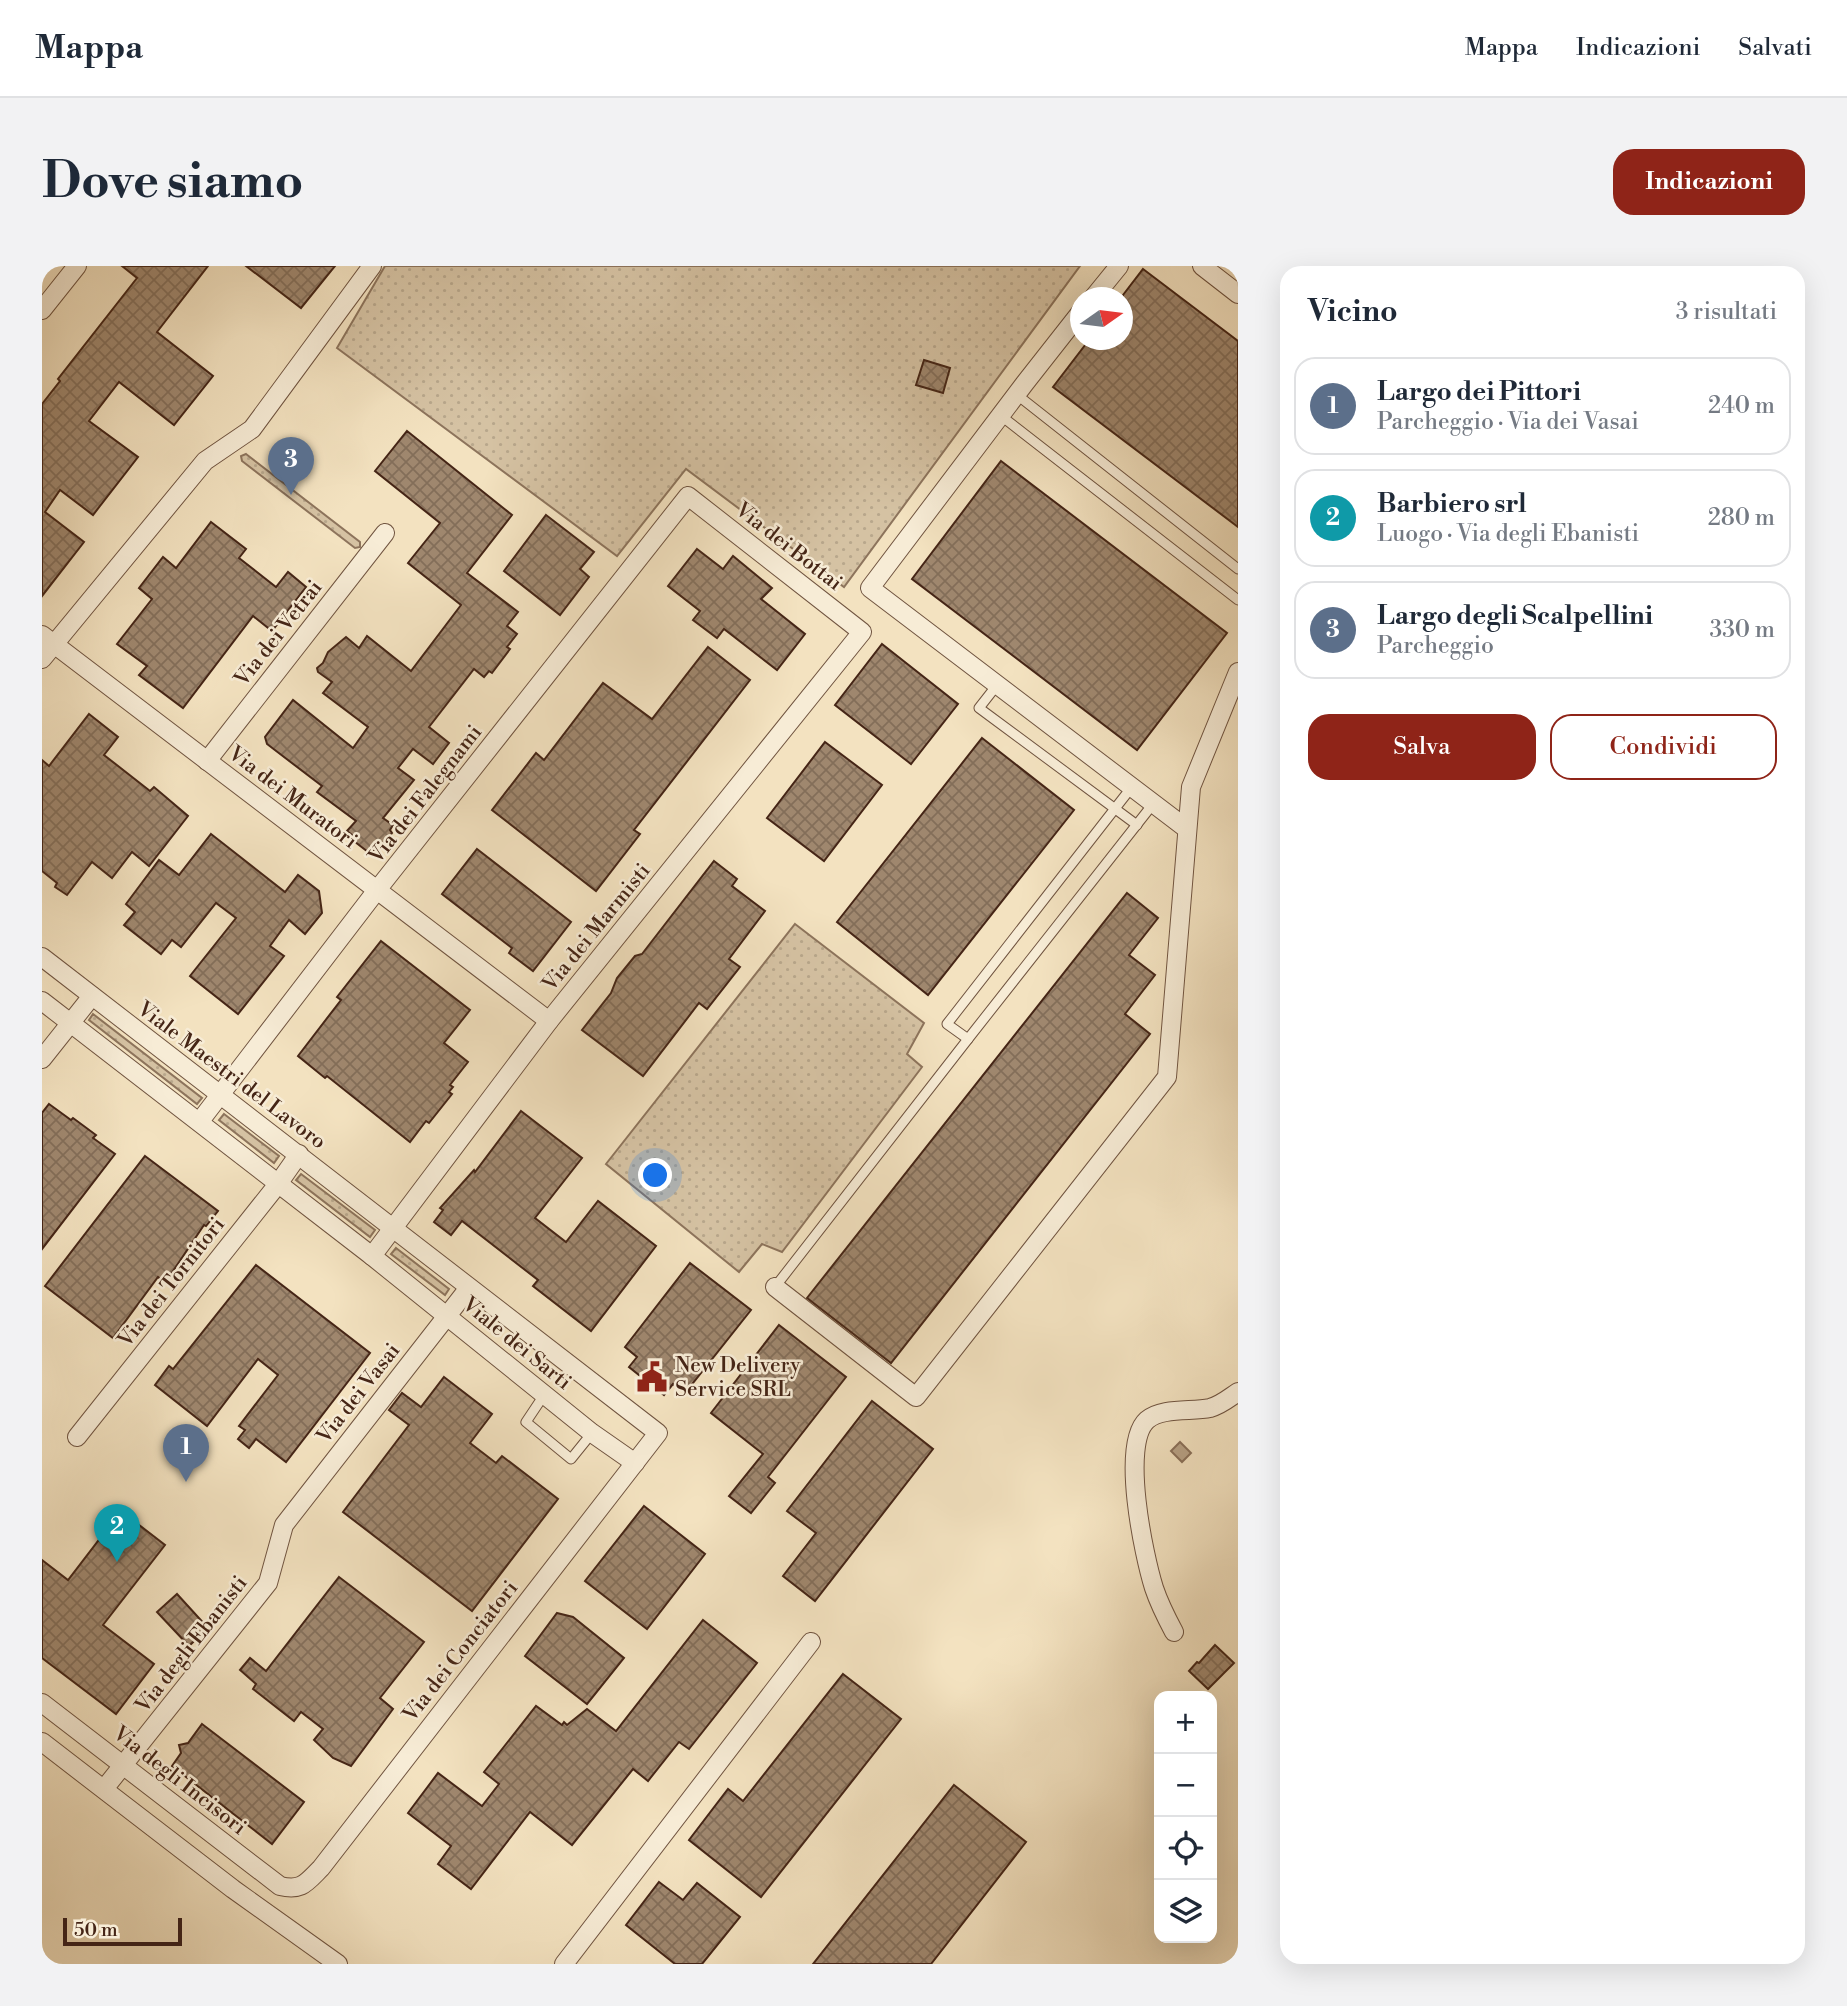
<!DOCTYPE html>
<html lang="it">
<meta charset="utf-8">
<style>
:root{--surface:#fff;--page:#f2f2f3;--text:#1f2937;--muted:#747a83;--line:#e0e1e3;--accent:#8f2418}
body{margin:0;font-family:"Libre Bodoni",serif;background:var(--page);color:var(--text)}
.controls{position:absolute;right:21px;bottom:21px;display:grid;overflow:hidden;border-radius:14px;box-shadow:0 7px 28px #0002}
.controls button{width:63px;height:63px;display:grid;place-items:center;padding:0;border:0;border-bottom:2px solid var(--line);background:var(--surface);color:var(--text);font:35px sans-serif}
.compass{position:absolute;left:1028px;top:21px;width:63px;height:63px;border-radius:50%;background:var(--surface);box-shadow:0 7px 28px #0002;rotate:76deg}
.scale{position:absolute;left:21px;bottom:18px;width:119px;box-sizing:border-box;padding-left:7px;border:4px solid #452516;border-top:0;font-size:19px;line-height:24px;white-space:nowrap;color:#452516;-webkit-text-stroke:5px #f7ecd6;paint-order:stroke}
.you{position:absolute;left:614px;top:910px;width:24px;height:24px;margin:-18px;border:5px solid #fff;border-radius:50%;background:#1a73e8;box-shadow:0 0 0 10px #1a73e833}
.badge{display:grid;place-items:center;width:46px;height:46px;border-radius:50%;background:var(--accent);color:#fff;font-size:23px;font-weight:700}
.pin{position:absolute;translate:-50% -58px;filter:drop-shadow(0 2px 4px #0008)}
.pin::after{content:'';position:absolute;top:37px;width:24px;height:21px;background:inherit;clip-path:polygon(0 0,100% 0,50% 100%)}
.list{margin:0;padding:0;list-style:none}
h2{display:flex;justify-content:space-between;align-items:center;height:91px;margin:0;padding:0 28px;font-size:30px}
h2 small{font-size:23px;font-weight:400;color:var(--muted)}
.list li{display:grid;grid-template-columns:46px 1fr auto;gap:21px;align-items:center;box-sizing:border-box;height:98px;margin:0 14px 14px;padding:0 14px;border:2px solid var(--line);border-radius:21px}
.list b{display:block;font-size:26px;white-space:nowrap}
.list p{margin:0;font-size:23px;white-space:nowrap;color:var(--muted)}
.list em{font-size:23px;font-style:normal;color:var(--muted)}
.actions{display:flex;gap:14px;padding:21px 28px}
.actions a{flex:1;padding:16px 0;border:2px solid var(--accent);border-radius:21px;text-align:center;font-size:24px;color:var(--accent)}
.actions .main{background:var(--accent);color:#fff}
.icon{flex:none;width:38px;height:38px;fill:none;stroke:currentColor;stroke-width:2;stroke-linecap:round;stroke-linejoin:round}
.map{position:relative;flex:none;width:1196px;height:1698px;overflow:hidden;border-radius:21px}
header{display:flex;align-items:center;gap:42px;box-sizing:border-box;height:98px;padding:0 35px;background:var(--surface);border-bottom:2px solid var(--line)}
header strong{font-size:33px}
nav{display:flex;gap:38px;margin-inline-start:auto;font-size:24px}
.intro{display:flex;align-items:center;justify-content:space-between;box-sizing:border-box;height:168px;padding:0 42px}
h1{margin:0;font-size:49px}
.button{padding:18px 32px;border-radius:21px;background:var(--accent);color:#fff;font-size:24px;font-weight:700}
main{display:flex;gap:42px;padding:0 42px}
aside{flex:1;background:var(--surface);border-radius:21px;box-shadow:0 7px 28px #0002}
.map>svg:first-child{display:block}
.grass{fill:url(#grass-dots);stroke:#8d745c;stroke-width:2}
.water{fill:#b8a286;stroke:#8a7059;stroke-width:2}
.building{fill:url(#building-cross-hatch);stroke:#452516;stroke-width:2}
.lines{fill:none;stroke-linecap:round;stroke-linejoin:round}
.lane-casing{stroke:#705440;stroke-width:11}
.street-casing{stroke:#705440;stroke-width:20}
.lane{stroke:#f7ecd6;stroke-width:9}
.street{stroke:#f7ecd6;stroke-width:18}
.labels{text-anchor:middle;stroke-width:5;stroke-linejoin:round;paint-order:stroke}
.street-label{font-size:21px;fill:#452516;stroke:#f7ecd6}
.poi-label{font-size:21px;fill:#452516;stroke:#f7ecd6;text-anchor:start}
</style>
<header>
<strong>Mappa</strong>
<nav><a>Mappa</a><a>Indicazioni</a><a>Salvati</a></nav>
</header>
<div class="intro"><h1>Dove siamo</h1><a class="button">Indicazioni</a></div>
<main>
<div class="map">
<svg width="1196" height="1698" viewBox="0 0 1196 1698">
<defs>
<pattern id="grass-dots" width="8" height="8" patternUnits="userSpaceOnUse" patternTransform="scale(1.75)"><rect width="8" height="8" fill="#d5c2a3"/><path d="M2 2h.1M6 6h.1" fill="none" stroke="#b8a78c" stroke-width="1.8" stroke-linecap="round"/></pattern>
<pattern id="building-cross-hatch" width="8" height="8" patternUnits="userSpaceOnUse" patternTransform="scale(1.75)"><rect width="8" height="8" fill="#9f876e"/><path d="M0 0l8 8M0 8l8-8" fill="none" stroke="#836e59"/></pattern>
</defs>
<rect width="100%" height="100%" fill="#f3e2c0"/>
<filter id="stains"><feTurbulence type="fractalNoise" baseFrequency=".00286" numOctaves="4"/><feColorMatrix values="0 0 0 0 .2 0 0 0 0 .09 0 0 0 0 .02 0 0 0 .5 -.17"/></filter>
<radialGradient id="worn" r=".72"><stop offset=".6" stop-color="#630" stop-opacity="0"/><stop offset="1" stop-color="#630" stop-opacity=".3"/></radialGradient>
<g class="grass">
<path d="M 343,0 L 1038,0 L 802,321 L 644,203 L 575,290 L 295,82 Z"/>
<path d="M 204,188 L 318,276 L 318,281 L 313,282 L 200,195 L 199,190 Z"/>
<path d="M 753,658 L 882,757 L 865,788 L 880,801 L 740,986 L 720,978 L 697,1006 L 564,898 Z"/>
<path d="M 51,748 L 160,832 L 155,838 L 47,754 Z"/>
<path d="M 182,848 L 237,890 L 232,897 L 177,854 Z"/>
<path d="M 259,908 L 333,964 L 328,971 L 254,914 Z"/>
<path d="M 354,982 L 407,1023 L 403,1029 L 349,988 Z"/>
</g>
<path class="water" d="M 1138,1176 L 1149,1187 L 1140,1196 L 1129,1185 Z"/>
<g class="building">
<path d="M 80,0 L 166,0 L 115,66 L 171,110 L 132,159 L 77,116 L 47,155 L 96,191 L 51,249 L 18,224 L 3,246 L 42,276 L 0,330 L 0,138 L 18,115 L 16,113 L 95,12 Z"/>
<path d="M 204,0 L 293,0 L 259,42 Z"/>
<path d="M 1101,3 L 1196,75 L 1196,261 L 1011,121 L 1047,74 L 1081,74 L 1081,29 Z"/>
<path d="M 882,94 L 908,102 L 901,127 L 874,119 Z"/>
<path d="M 365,165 L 470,249 L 425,307 L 476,346 L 465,360 L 475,368 L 465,381 L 468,383 L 450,407 L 447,405 L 442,411 L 432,403 L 387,461 L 407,477 L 391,498 L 371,483 L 356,502 L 372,514 L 341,552 L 351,559 L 348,564 L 350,567 L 337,584 L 326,586 L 308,572 L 310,569 L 305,565 L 314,555 L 275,526 L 280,520 L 225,478 L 223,471 L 251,434 L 311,482 L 326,461 L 281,427 L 290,416 L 276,406 L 275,402 L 281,397 L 286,386 L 304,371 L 317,382 L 325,370 L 369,405 L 419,339 L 366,297 L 398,257 L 333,205 Z"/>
<path d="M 959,195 L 1185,367 L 1095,484 L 870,313 Z"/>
<path d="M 504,249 L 552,286 L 538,303 L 547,311 L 518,349 L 462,305 Z"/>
<path d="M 169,256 L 204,283 L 197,292 L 234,321 L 246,306 L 264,321 L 230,365 L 211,350 L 141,442 L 97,409 L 105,400 L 75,378 L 110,333 L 97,322 L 121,291 L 134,302 Z"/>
<path d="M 655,283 L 681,303 L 691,290 L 730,322 L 719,333 L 763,368 L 735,404 L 682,363 L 675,372 L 651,354 L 658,345 L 626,320 Z"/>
<path d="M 840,378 L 916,438 L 869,498 L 793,439 Z"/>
<path d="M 666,381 L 708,414 L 592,564 L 598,568 L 554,625 L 450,544 L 494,487 L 502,494 L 561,417 L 610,453 Z"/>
<path d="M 47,448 L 76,471 L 62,489 L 108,525 L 112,521 L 146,550 L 107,600 L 90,586 L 70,612 L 50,596 L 25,629 L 13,621 L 15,617 L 0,605 L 0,494 L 7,500 Z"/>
<path d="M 940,472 L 1032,544 L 886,729 L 795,656 Z"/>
<path d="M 783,476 L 840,519 L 782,595 L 725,552 Z"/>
<path d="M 169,568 L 243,626 L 256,609 L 277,625 L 280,647 L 263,668 L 247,654 L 228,680 L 242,690 L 196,748 L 148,710 L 194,652 L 174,637 L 139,681 L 130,674 L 119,688 L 82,659 L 93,646 L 84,638 L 117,594 L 137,609 Z"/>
<path d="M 435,583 L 529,656 L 491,705 L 467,687 L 470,682 L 400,628 Z"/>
<path d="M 672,595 L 695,613 L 690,620 L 723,645 L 687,693 L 698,701 L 665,743 L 657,737 L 601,810 L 540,764 L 569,727 L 575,712 L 593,690 L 600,688 Z"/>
<path d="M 1085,627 L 1116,652 L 1087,689 L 1113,709 L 1083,748 L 1108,768 L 849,1097 L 765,1032 Z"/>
<path d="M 339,675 L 428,744 L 402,777 L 426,796 L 408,819 L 411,821 L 407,826 L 410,828 L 387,857 L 384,855 L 368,876 L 285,810 L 283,812 L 256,790 L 299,734 L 295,731 Z"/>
<path d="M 7,838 L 29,854 L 31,852 L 54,869 L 51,872 L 73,888 L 0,983 L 0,847 Z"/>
<path d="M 479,845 L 540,892 L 493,952 L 524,976 L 556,935 L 614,980 L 549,1065 L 491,1020 L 496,1014 L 420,955 L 409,969 L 392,956 L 401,944 L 398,942 L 432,904 L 433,906 Z"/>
<path d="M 103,890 L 176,945 L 164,960 L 162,959 L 123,1017 L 116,1011 L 71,1072 L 3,1020 Z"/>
<path d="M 648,997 L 709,1044 L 643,1127 L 631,1118 L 622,1129 L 587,1101 L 595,1091 L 583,1081 Z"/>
<path d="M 214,999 L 328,1087 L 244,1196 L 214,1173 L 207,1182 L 196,1173 L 203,1164 L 197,1160 L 236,1109 L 216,1093 L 165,1160 L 113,1119 L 127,1100 L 131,1103 Z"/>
<path d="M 737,1059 L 804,1111 L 726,1211 L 733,1217 L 709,1247 L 687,1230 L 721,1188 L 669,1147 Z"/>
<path d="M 402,1111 L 450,1148 L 428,1177 L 454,1197 L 460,1190 L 516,1233 L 430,1345 L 301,1246 L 367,1159 L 347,1144 L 360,1127 L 379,1141 Z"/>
<path d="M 830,1135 L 891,1183 L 773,1335 L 741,1310 L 774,1267 L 745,1245 Z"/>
<path d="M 602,1240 L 663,1288 L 605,1363 L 543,1315 Z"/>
<path d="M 79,1245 L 123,1279 L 61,1359 L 112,1398 L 74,1448 L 0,1392 L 0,1294 L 26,1314 Z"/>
<path d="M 297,1311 L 382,1376 L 338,1432 L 351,1443 L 309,1500 L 291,1492 L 272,1474 L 281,1463 L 259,1446 L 252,1455 L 211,1423 L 214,1418 L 198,1404 L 208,1392 L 224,1405 Z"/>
<path d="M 135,1328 L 166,1362 L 147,1380 L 115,1346 Z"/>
<path d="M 515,1347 L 531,1351 L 582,1392 L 545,1438 L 483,1390 Z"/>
<path d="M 661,1354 L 715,1397 L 647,1483 L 637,1476 L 606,1515 L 591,1503 L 530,1579 L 488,1546 L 429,1623 L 396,1598 L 409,1580 L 366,1547 L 396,1507 L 440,1540 L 457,1518 L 442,1506 L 494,1440 L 520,1459 L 522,1456 L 525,1459 L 545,1443 L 574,1465 Z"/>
<path d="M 1173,1379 L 1192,1397 L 1166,1423 L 1147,1405 L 1155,1396 L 1157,1397 Z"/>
<path d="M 801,1408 L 859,1453 L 719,1631 L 647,1574 L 686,1523 L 701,1535 Z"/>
<path d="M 160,1458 L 262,1536 L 230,1578 L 130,1500 L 139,1487 L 137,1479 L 146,1477 Z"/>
<path d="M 912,1519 L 984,1576 L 889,1698 L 771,1698 Z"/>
<path d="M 617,1616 L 641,1634 L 655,1617 L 698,1651 L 660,1698 L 633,1698 L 584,1659 Z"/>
</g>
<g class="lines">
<g class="lane-casing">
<g id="lane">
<path d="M 974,128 L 1196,303"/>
<path d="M 958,149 L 1196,334"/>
<path d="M 955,419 L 937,442 L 1095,559"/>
<path d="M 1089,522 L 905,758 L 926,773 L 1111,538"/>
<path d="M 733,1021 L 926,773"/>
<path d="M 502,1129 L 484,1156 L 529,1193 L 550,1167"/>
</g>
</g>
<g class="street-casing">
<g id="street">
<path d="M 1160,0 L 1196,28"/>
<path d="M 1051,32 L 1077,0"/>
<path d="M 0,44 L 35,0"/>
<path d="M 1038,47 L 983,117 L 828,322 L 1145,563"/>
<path d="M 0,369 L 507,755"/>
<path d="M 0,393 L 163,195 L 210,163 L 330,0"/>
<path d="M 165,495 L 343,267"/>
<path d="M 0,691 L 616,1167 L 279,1602 C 264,1617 260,1625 238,1620 L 0,1437"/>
<path d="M 0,735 L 330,990 L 550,1167 L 593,1197"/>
<path d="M 0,793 L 50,730"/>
<path d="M 158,855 L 335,624 L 646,230 L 820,366 L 507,755 L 330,990"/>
<path d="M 733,1021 L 874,1131 L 1125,811 L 1149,521 L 1196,406"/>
<path d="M 35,1171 L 236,918 L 257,888"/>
<path d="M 1132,1366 C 1124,1351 1117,1337 1112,1322 C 1102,1290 1078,1178 1105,1154 C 1120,1141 1150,1146 1168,1142 C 1179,1139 1187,1132 1196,1126"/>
<path d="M 0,1476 L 191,1623 L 296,1698"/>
<path d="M 62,1523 L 226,1317 L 242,1259 L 426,1023"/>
<path d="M 522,1698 L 769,1376"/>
</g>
</g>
<use href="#lane" class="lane"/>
<use href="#street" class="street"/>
</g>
<defs>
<g id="civic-bare" transform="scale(2.415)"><path d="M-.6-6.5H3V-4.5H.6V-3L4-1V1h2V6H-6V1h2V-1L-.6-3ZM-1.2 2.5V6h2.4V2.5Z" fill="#8f2418" stroke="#f7ecd6" stroke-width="2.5" paint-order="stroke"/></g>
</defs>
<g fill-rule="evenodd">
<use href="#civic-bare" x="610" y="1111"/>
</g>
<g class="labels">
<g class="street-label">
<text transform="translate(747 280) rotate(38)" y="7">Via dei Bottai</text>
<text transform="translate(236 367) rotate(-52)" y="7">Via dei Vetrai</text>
<text transform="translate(383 528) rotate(-52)" y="7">Via dei Falegnami</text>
<text transform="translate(251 531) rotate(37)" y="7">Via dei Muratori</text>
<text transform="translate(554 661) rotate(-51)" y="7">Via dei Marmisti</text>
<text transform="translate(190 809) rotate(37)" y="7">Viale Maestri del Lavoro</text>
<text transform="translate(129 1016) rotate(-52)" y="7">Via dei Tornitori</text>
<text transform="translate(475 1077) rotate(39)" y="7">Viale dei Sarti</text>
<text transform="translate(316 1127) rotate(-52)" y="7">Via dei Vasai</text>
<text transform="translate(149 1378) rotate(-52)" y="7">Via degli Ebanisti</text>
<text transform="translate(418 1385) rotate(-52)" y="7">Via dei Conciatori</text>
<text transform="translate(138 1514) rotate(38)" y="7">Via degli Incisori</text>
</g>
<g class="poi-label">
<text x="633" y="1106">New Delivery<tspan x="633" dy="24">Service SRL</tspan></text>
</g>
</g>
<rect width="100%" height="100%" filter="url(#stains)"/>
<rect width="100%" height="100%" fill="url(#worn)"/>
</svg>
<div class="controls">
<button>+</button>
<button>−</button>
<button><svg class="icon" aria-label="locate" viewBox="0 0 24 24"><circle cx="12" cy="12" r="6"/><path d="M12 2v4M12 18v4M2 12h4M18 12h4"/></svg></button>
<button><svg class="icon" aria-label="layers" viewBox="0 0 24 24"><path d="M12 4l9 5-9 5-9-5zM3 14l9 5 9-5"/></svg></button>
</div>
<svg class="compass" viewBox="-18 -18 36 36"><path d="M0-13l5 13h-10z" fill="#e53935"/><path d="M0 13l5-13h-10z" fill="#747a83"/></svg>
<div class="scale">50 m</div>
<div class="you"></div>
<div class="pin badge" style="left:144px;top:1216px;background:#5c6f8a">1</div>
<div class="pin badge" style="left:75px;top:1296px;background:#0f9aa8">2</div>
<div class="pin badge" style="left:249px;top:229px;background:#5c6f8a">3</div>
</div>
<aside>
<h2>Vicino<small>3 risultati</small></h2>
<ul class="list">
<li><span class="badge" style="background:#5c6f8a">1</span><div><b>Largo dei Pittori</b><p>Parcheggio · Via dei Vasai</p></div><em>240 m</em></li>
<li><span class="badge" style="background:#0f9aa8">2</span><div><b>Barbiero srl</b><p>Luogo · Via degli Ebanisti</p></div><em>280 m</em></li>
<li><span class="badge" style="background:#5c6f8a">3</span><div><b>Largo degli Scalpellini</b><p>Parcheggio</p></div><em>330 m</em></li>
</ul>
<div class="actions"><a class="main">Salva</a><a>Condividi</a></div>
</aside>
</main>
